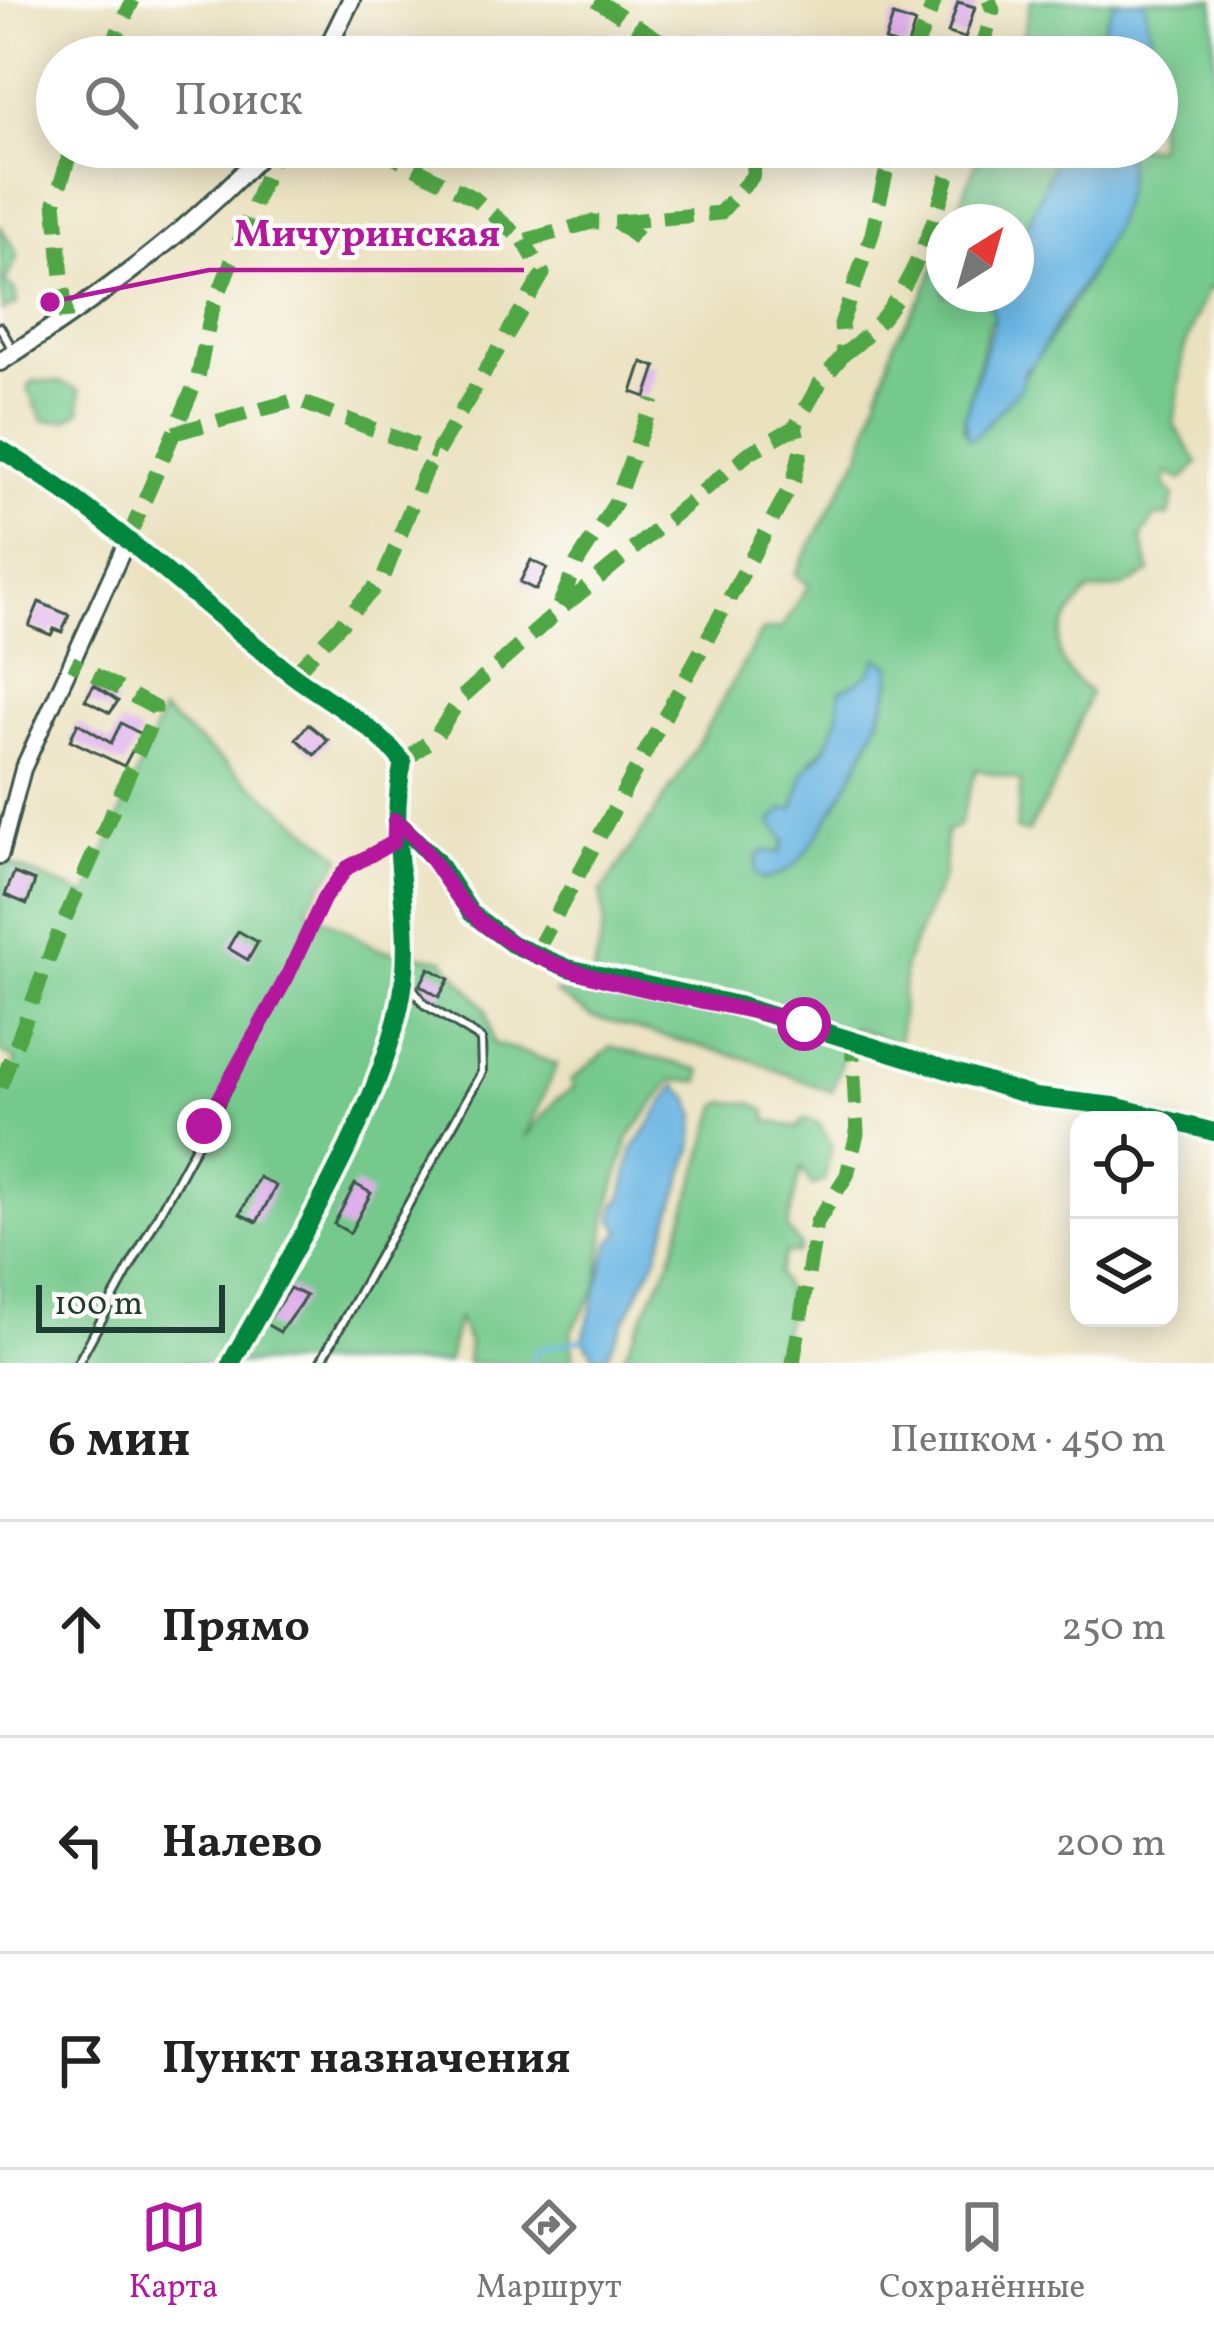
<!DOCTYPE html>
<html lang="ru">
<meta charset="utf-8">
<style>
:root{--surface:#fff;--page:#f2f2f2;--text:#222;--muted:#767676;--line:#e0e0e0;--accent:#b5179e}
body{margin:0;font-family:Vollkorn,serif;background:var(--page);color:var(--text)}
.controls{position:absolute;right:36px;bottom:36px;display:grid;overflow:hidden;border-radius:24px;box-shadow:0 6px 30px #0003}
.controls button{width:108px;height:108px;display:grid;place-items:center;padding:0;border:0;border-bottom:3px solid var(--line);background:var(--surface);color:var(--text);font:60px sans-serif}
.compass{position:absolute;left:926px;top:204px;width:108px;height:108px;border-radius:50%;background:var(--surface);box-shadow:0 6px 30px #0003;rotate:37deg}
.scale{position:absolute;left:36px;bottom:30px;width:189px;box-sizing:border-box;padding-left:12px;border:6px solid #1f3d34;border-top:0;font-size:33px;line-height:42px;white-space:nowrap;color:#1f3d34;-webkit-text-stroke:9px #fdfcf7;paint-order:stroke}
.stop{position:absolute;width:36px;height:36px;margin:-27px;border:9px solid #b5179e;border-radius:50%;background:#fff}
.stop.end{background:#b5179e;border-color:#fff;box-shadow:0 3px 12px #0008}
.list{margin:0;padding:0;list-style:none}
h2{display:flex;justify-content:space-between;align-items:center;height:156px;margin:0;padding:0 48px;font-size:51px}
h2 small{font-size:39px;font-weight:400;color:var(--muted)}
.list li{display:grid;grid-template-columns:78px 1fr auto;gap:36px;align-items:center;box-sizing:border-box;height:216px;padding:0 48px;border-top:3px solid var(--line)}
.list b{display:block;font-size:45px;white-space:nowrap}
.list em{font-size:39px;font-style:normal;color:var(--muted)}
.icon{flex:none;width:66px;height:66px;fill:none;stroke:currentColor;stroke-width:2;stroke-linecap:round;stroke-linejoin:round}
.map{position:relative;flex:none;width:1214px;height:1363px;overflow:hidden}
.search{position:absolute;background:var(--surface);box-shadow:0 6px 30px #0003;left:36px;right:36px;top:36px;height:132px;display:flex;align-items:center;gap:30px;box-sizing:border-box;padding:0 42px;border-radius:66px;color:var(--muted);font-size:45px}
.sheet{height:804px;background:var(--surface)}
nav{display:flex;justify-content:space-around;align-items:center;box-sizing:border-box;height:168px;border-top:3px solid var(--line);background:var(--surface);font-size:33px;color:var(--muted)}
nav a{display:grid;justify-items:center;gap:6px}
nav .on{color:var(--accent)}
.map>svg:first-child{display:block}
.green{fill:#74c98c;stroke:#4a8360;stroke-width:3;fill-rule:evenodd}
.water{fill:#69b5e3;stroke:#44798c;stroke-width:3}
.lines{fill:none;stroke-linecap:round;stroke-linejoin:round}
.stream{stroke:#69b5e3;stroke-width:4.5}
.building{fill:#dfaeec}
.service-casing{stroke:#3d5649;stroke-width:12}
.minor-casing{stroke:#3d5649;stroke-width:20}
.tertiary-casing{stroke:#3d5649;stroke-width:22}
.service{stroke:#fff;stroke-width:6}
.minor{stroke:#fff;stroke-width:14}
.tertiary{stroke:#fff;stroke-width:16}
.quiet{stroke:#4fa644;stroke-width:15;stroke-dasharray:30 15;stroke-linecap:butt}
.cycleway-casing{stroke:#fdfcf7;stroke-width:26}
.cycleway{stroke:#00873e;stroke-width:18}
.route{stroke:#b5179e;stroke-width:15}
.leader{fill:none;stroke:#b5179e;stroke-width:4.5}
.callout-dot{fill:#b5179e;stroke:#fdfcf7;stroke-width:4.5}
.callout-label{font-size:39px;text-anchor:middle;font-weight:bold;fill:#b5179e;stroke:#fdfcf7;stroke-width:9;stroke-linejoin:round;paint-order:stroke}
</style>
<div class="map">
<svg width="1214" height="1363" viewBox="0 0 1214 1363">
<rect width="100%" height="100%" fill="#fdfcf7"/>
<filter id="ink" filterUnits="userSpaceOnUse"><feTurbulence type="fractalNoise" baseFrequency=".00833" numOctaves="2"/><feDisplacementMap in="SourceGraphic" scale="24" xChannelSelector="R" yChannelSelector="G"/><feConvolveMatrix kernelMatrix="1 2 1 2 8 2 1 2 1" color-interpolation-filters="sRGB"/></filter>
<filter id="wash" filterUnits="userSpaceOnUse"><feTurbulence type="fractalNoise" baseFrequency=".004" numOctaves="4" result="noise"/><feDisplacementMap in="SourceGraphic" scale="48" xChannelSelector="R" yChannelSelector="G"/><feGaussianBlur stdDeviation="2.7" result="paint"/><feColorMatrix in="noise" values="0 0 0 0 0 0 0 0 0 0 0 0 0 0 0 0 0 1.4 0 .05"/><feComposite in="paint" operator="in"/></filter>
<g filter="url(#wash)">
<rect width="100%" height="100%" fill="#eae1bf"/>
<g class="green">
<path d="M 1031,0 L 1123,0 L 1114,2 L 1092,57 L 1017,57 Z"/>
<path d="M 1144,0 L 1214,0 L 1214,290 L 1207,289 L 1184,350 L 1174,425 L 1198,463 L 1182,480 L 1167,473 L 1165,485 L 1174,496 L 1169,516 L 1155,516 L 1141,538 L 1150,572 L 1124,587 L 1088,592 C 1053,633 1044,656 1090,693 L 1056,782 L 1028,832 L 1016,830 L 1021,781 L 976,769 L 959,826 L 946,832 L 944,874 L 905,964 L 899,1044 L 852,1027 L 832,1092 L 748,1059 L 592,1017 L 555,993 L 590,991 L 604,924 L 601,893 L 681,773 L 762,631 L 782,628 L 809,585 L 795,574 L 861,453 L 895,340 L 923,295 L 944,243 L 944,294 L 996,294 L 990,304 L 995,318 L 989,323 L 965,416 L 963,429 L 974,438 C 1024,383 1141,224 1125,147 L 1157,147 L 1157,57 L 1144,55 ZM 869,675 L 892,680 C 880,730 814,869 762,880 L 764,851 L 780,854 L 812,759 C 841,739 834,702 869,675 Z"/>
<path d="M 982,147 L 1061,147 L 1016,253 L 1016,222 L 953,222 Z"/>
<path d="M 0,226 L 18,255 L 5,282 L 15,291 L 17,304 L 2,310 Z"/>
<path d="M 33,381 L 60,382 L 80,391 L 80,412 L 67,420 L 43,421 L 27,389 Z"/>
<path d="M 162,712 L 342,857 L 306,908 L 378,949 L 443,959 L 486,1009 L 493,1043 L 557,1064 L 525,1138 L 557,1099 L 574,1088 L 571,1080 L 612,1047 L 701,1070 L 700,1082 L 672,1080 L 629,1137 L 609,1206 L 597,1287 L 572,1331 L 573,1363 L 467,1363 L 469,1343 L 458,1319 L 447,1363 L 0,1363 L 0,1099 L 16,1060 L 0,1052 L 0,881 L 5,862 L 87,896 Z"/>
<path d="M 726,1102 L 751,1103 L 766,1111 L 767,1120 L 797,1128 L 804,1119 L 819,1123 L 832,1146 L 824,1181 L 812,1186 L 801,1167 L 787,1229 L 801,1247 L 798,1253 L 785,1253 L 778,1274 C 796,1306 785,1333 769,1363 L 620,1363 L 671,1259 L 718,1106 Z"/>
</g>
<g class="water">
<path d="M 1144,0 L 1151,35 L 1144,55 L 1154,57 L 1092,57 L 1114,2 Z"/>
<path d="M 1061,147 L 1125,147 C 1138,209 1086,275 1056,325 C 1046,341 1039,360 1024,371 L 1021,387 L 974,438 L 967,438 L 965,416 L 995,318 L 990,304 L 996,294 L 1016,294 L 1016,252 Z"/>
<path d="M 877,658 L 891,666 C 894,709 825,832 796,864 C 787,872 774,877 763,880 L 755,873 L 757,857 L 764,851 L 780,853 L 785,840 L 771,822 L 784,809 L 794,809 L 805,770 L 824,751 L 838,718 L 840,691 L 868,675 Z"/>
<path d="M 676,1085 L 690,1099 L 696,1116 L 693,1147 L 657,1256 L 608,1353 L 597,1360 L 583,1339 L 610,1242 L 622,1231 L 613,1220 L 615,1205 L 622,1199 L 632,1151 Z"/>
</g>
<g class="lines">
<path class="stream" d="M 532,1363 L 537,1350 L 583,1339"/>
</g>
<g id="blocks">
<g class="building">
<path d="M 958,2 L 975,7 L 965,38 L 948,33 Z"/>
<path d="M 893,16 L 915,23 L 907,48 L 885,41 Z"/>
<path d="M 642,362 L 656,367 L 646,397 L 632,392 Z"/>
<path d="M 531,560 L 547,568 L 536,590 L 520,582 Z"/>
<path d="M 39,602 L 69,615 L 62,632 L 54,629 L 51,635 L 29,626 Z"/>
<path d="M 94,685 L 118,701 L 110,713 L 85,700 Z"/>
<path d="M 78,723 L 111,743 L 121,723 L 141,734 L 124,766 L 70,740 Z"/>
<path d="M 308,724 L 328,740 L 315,755 L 296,739 Z"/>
<path d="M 14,873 L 35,881 L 27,904 L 5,895 Z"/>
<path d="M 238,931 L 258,942 L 248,960 L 228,948 Z"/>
<path d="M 429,968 L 449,979 L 439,997 L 420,985 Z"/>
<path d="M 259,1177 L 276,1186 L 257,1222 L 240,1214 Z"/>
<path d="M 355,1184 L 371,1193 L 350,1233 L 334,1224 Z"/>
<path d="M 290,1288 L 306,1296 L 280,1332 L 266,1324 Z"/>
</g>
</g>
</g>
<g filter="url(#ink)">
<use href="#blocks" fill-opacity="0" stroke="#3d5649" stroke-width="3"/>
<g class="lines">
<g class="service-casing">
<g id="service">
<path d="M 0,327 L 13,350"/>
<path d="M 78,1363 L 287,978 L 324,898 L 347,867 L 395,842"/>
<path d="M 320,1363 L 482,1072 L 481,1039 L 424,1004 L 407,980"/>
</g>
</g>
<g class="minor-casing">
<g id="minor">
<path d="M 0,449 C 107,513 195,601 294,676 C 331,703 374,725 403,762 C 386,840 413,908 404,981 C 391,1094 288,1260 231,1363"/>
<path d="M 396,821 L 436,860 L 471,913 L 512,944 L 568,968 L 738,1005 L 1035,1097 L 1114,1106 L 1214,1132"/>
<path d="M 0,856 L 23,769 L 127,541"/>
</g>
</g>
<g class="tertiary-casing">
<g id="tertiary">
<path d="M 323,57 L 351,0"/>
<path d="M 0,362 C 97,299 190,232 268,147"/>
</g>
</g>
<use href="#service" class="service"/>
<use href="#minor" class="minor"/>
<use href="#tertiary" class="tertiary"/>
<g class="quiet">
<path d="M 596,0 L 686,57"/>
<path d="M 106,57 L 133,0"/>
<path d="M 912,57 L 935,0"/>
<path d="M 980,57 L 993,10 L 989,0"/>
<path d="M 375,147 L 475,199 L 524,241 L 592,222 L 617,222 L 638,238"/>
<path d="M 617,222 L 720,213 L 752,177 L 759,147"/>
<path d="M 66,319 L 55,202 L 72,147"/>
<path d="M 844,354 C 909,309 936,221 956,147"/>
<path d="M 174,433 L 296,400 L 436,453"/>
<path d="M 127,541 L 198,377 L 211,313 L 277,147"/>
<path d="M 559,606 L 577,563 L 616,502 L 653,400"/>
<path d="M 293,675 L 383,579 L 424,474 L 543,274 L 524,241"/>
<path d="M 403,762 L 436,736 L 461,698 L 556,613 L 749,453 L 795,427 L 820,383 L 844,354 L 841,324 L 872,234 L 892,147"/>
<path d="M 535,954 L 794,480 L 801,449 L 795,427"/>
<path d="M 0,1087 L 57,937 L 154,717 L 155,708 L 71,662"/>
<path d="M 793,1363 L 817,1222 L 847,1175 L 857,1134 L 852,1039"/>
</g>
<g class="cycleway-casing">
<g id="cycleway">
<path d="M 0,449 C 107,513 195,601 294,676 C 331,703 374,725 403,762 C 386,840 413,908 404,981 C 391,1094 288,1260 231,1363"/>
<path d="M 396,821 L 436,860 L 471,913 L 512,944 L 568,968 L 738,1005 L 1035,1097 L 1114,1106 L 1214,1132"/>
</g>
</g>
<use href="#cycleway" class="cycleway"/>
</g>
</g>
<g class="lines" filter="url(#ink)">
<path class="route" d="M 204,1126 L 287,977 L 324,898 L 347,868 L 394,842 L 395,820 C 434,849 448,897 486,926 C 568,990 704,995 804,1024"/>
</g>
<path class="leader" d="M50 302L209 270H524"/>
<circle class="callout-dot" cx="50" cy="302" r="12"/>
<g class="callout-label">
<text x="367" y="246">Мичуринская</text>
</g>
</svg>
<div class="controls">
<button><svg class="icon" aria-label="locate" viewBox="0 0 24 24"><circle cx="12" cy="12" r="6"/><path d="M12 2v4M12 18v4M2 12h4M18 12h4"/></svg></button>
<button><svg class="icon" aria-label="layers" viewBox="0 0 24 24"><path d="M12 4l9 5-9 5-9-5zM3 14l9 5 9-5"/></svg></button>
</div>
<svg class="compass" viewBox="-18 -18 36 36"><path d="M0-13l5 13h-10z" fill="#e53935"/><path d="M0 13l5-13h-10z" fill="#767676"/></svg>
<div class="scale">100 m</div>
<div class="stop" style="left:804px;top:1024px"></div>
<div class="stop end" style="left:204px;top:1126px"></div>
<div class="search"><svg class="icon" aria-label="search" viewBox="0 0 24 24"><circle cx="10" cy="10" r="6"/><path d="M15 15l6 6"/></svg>Поиск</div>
</div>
<section class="sheet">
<h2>6 мин<small>Пешком · 450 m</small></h2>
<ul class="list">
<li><svg class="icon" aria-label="ahead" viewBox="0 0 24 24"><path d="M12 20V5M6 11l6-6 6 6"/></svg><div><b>Прямо</b></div><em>250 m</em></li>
<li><svg class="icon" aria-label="left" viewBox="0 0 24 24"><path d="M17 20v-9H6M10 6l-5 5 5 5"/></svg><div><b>Налево</b></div><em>200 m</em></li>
<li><svg class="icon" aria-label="arrive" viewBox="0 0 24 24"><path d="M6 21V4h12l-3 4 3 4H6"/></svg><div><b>Пункт назначения</b></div></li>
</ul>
</section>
<nav>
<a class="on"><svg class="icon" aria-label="map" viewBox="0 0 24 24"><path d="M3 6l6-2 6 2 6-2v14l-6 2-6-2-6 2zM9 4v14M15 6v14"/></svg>Карта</a>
<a><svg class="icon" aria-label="directions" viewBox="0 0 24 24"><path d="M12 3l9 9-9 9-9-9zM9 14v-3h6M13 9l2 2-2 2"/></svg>Маршрут</a>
<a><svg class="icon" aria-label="saved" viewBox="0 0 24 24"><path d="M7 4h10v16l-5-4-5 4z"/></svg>Сохранённые</a>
</nav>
